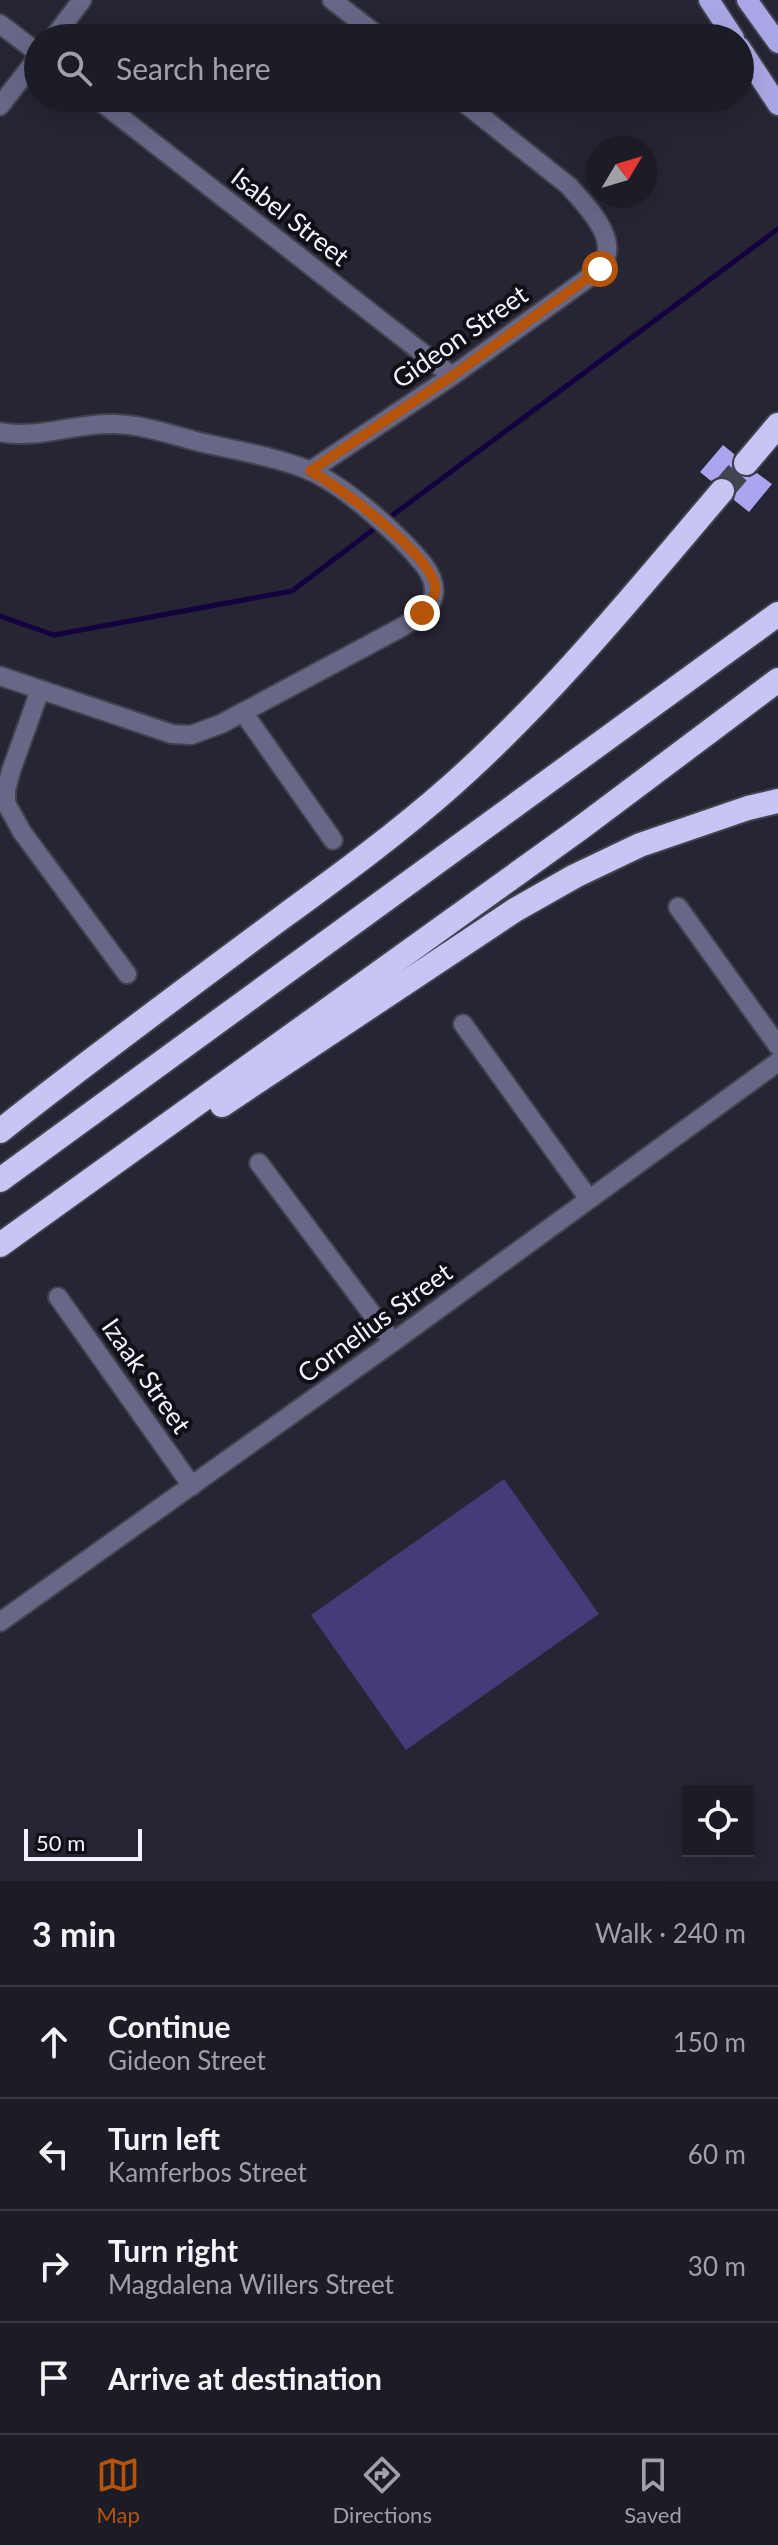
<!DOCTYPE html>
<meta charset="utf-8">
<style>
:root{--surface:#1c1c26;--page:#292932;--text:#f1f3f6;--muted:#a0a1a7;--line:#3a3a43;--accent:#b45309}
body{margin:0;font-family:Lato,sans-serif;background:var(--page);color:var(--text)}
.controls{position:absolute;right:24px;bottom:24px;display:grid;overflow:hidden;border-radius:0px;box-shadow:0 8px 32px #0002}
.controls button{width:72px;height:72px;display:grid;place-items:center;padding:0;border:0;border-bottom:2px solid var(--line);background:var(--surface);color:var(--text);font:40px sans-serif}
.compass{position:absolute;left:586px;top:136px;width:72px;height:72px;border-radius:50%;background:var(--surface);box-shadow:0 8px 32px #0002;rotate:52deg}
.scale{position:absolute;left:24px;bottom:20px;width:118px;box-sizing:border-box;padding-left:8px;border:4px solid #f3f3fd;border-top:0;font-size:22px;line-height:28px;white-space:nowrap;color:#f3f3fd;-webkit-text-stroke:6px #0f0f15;paint-order:stroke}
.stop{position:absolute;width:24px;height:24px;margin:-18px;border:6px solid #b45309;border-radius:50%;background:#fff}
.stop.end{background:#b45309;border-color:#fff;box-shadow:0 2px 8px #0008}
.list{margin:0;padding:0;list-style:none}
h2{display:flex;justify-content:space-between;align-items:center;height:104px;margin:0;padding:0 32px;font-size:34px}
h2 small{font-size:26px;font-weight:400;color:var(--muted)}
.list li{display:grid;grid-template-columns:52px 1fr auto;gap:24px;align-items:center;box-sizing:border-box;height:112px;padding:0 32px;border-top:2px solid var(--line)}
.list b{display:block;font-size:30px;white-space:nowrap}
.list p{margin:0;font-size:26px;white-space:nowrap;color:var(--muted)}
.list em{font-size:26px;font-style:normal;color:var(--muted)}
.icon{flex:none;width:44px;height:44px;fill:none;stroke:currentColor;stroke-width:2;stroke-linecap:round;stroke-linejoin:round}
.map{position:relative;flex:none;width:778px;height:1881px;overflow:hidden}
.search{position:absolute;background:var(--surface);box-shadow:0 8px 32px #0002;left:24px;right:24px;top:24px;height:88px;display:flex;align-items:center;gap:20px;box-sizing:border-box;padding:0 28px;border-radius:44px;color:var(--muted);font-size:30px}
.sheet{height:552px;background:var(--surface)}
nav{display:flex;justify-content:space-around;align-items:center;box-sizing:border-box;height:112px;border-top:2px solid var(--line);background:var(--surface);font-size:22px;color:var(--muted)}
nav a{display:grid;justify-items:center;gap:4px}
nav .on{color:var(--accent)}
.map>svg:first-child{display:block}
.green{fill:#433c78}
.lines{fill:none;stroke-linecap:round;stroke-linejoin:round}
.stream{stroke:#140240;stroke-width:5}
.building{fill:#a9a5ef}
.highway-tunnel{stroke:#444451;stroke-width:24;stroke-dasharray:24 12;stroke-linecap:butt}
.minor-casing{stroke:#42424f;stroke-width:22}
.major-casing{stroke:#42424f;stroke-width:24}
.highway-casing{stroke:#42424f;stroke-width:28}
.minor{stroke:#686786;stroke-width:18}
.major{stroke:#aaa7e6;stroke-width:20}
.highway{stroke:#c6c5f3;stroke-width:24}
.route{stroke:#b45309;stroke-width:10}
.labels{text-anchor:middle;stroke-width:8;stroke-linejoin:round;paint-order:stroke}
.street-label{font-size:26px;fill:#f3f3fd;stroke:#0f0f15}
</style>
<div class="map">
<svg width="778" height="1881" viewBox="0 0 778 1881">
<rect width="100%" height="100%" fill="#252533"/>
<path class="green" d="M 504,1479 L 599,1614 L 406,1750 L 311,1615 Z"/>
<g class="lines">
<g class="stream">
<path d="M 386,520 L 778,229"/>
<path d="M 0,616 L 54,635 L 292,591 L 378,526"/>
</g>
</g>
<path class="building" d="M 723,445 L 734,454 L 732,467 L 737,475 L 750,477 L 757,473 L 772,484 L 749,512 L 734,500 L 736,487 L 731,479 L 718,477 L 711,481 L 700,472 Z"/>
<g class="lines">
<path class="highway-tunnel" d="M 722,491 L 746,463"/>
<g class="minor-casing">
<g id="minor">
<path d="M 332,0 L 381,38"/>
<path d="M 0,24 L 38,53"/>
<path d="M 53,38 L 82,0"/>
<path d="M 96,98 L 452,376"/>
<path d="M 0,106 L 38,57"/>
<path d="M 0,432 C 39,440 77,422 115,424 C 144,425 172,435 199,442 C 234,450 272,456 306,469 C 343,484 399,534 424,565 C 446,595 429,611 402,627 L 221,724 L 191,735 L 172,734 L 0,676"/>
<path d="M 310,471 L 452,376 L 595,273 C 627,245 588,208 569,186 L 458,98"/>
<path d="M 40,690 L 11,771 L 6,790 L 6,803 L 22,832 L 127,974"/>
<path d="M 243,712 L 333,840"/>
<path d="M 678,907 L 778,1046"/>
<path d="M 463,1024 L 589,1199"/>
<path d="M 259,1163 L 393,1342"/>
<path d="M 58,1297 L 192,1486"/>
<path d="M 0,1622 L 393,1342 L 778,1062"/>
</g>
</g>
<g class="major-casing">
<g id="major">
<path d="M 709,0 L 734,38"/>
<path d="M 747,0 L 778,43"/>
<path d="M 740,47 L 778,105"/>
</g>
</g>
<g class="highway-casing">
<g id="highway">
<path d="M 746,463 L 778,425"/>
<path d="M 222,1105 L 515,910 L 575,876 L 640,845 L 748,808 L 778,801"/>
<path d="M 0,1131 C 92,1058 186,989 280,919 C 339,876 398,833 452,785 C 552,696 636,592 722,491"/>
<path d="M 0,1180 L 778,614"/>
<path d="M 0,1245 L 582,827 L 778,680"/>
</g>
</g>
<use href="#minor" class="minor"/>
<use href="#major" class="major"/>
<use href="#highway" class="highway"/>
</g>
<g class="lines">
<path class="route" d="M 422,613 C 429,605 437,596 435,585 C 429,554 338,485 310,471 L 452,376 L 600,269"/>
</g>
<g class="labels">
<g class="street-label">
<text transform="translate(290 217) rotate(38)" y="9">Isabel Street</text>
<text transform="translate(460 337) rotate(-35)" y="9">Gideon Street</text>
<text transform="translate(375 1323) rotate(-36)" y="9">Cornelius Street</text>
<text transform="translate(146 1376) rotate(55)" y="9">Izaak Street</text>
</g>
</g>
</svg>
<div class="controls">
<button><svg class="icon" aria-label="locate" viewBox="0 0 24 24"><circle cx="12" cy="12" r="6"/><path d="M12 2v4M12 18v4M2 12h4M18 12h4"/></svg></button>
</div>
<svg class="compass" viewBox="-18 -18 36 36"><path d="M0-13l5 13h-10z" fill="#e53935"/><path d="M0 13l5-13h-10z" fill="#a0a1a7"/></svg>
<div class="scale">50 m</div>
<div class="stop" style="left:600px;top:269px"></div>
<div class="stop end" style="left:422px;top:613px"></div>
<div class="search"><svg class="icon" aria-label="search" viewBox="0 0 24 24"><circle cx="10" cy="10" r="6"/><path d="M15 15l6 6"/></svg>Search here</div>
</div>
<section class="sheet">
<h2>3 min<small>Walk · 240 m</small></h2>
<ul class="list">
<li><svg class="icon" aria-label="ahead" viewBox="0 0 24 24"><path d="M12 20V5M6 11l6-6 6 6"/></svg><div><b>Continue</b><p>Gideon Street</p></div><em>150 m</em></li>
<li><svg class="icon" aria-label="left" viewBox="0 0 24 24"><path d="M17 20v-9H6M10 6l-5 5 5 5"/></svg><div><b>Turn left</b><p>Kamferbos Street</p></div><em>60 m</em></li>
<li><svg class="icon" aria-label="right" viewBox="0 0 24 24"><path d="M7 20v-9h11M14 6l5 5-5 5"/></svg><div><b>Turn right</b><p>Magdalena Willers Street</p></div><em>30 m</em></li>
<li><svg class="icon" aria-label="arrive" viewBox="0 0 24 24"><path d="M6 21V4h12l-3 4 3 4H6"/></svg><div><b>Arrive at destination</b></div></li>
</ul>
</section>
<nav>
<a class="on"><svg class="icon" aria-label="map" viewBox="0 0 24 24"><path d="M3 6l6-2 6 2 6-2v14l-6 2-6-2-6 2zM9 4v14M15 6v14"/></svg>Map</a>
<a><svg class="icon" aria-label="directions" viewBox="0 0 24 24"><path d="M12 3l9 9-9 9-9-9zM9 14v-3h6M13 9l2 2-2 2"/></svg>Directions</a>
<a><svg class="icon" aria-label="saved" viewBox="0 0 24 24"><path d="M7 4h10v16l-5-4-5 4z"/></svg>Saved</a>
</nav>
